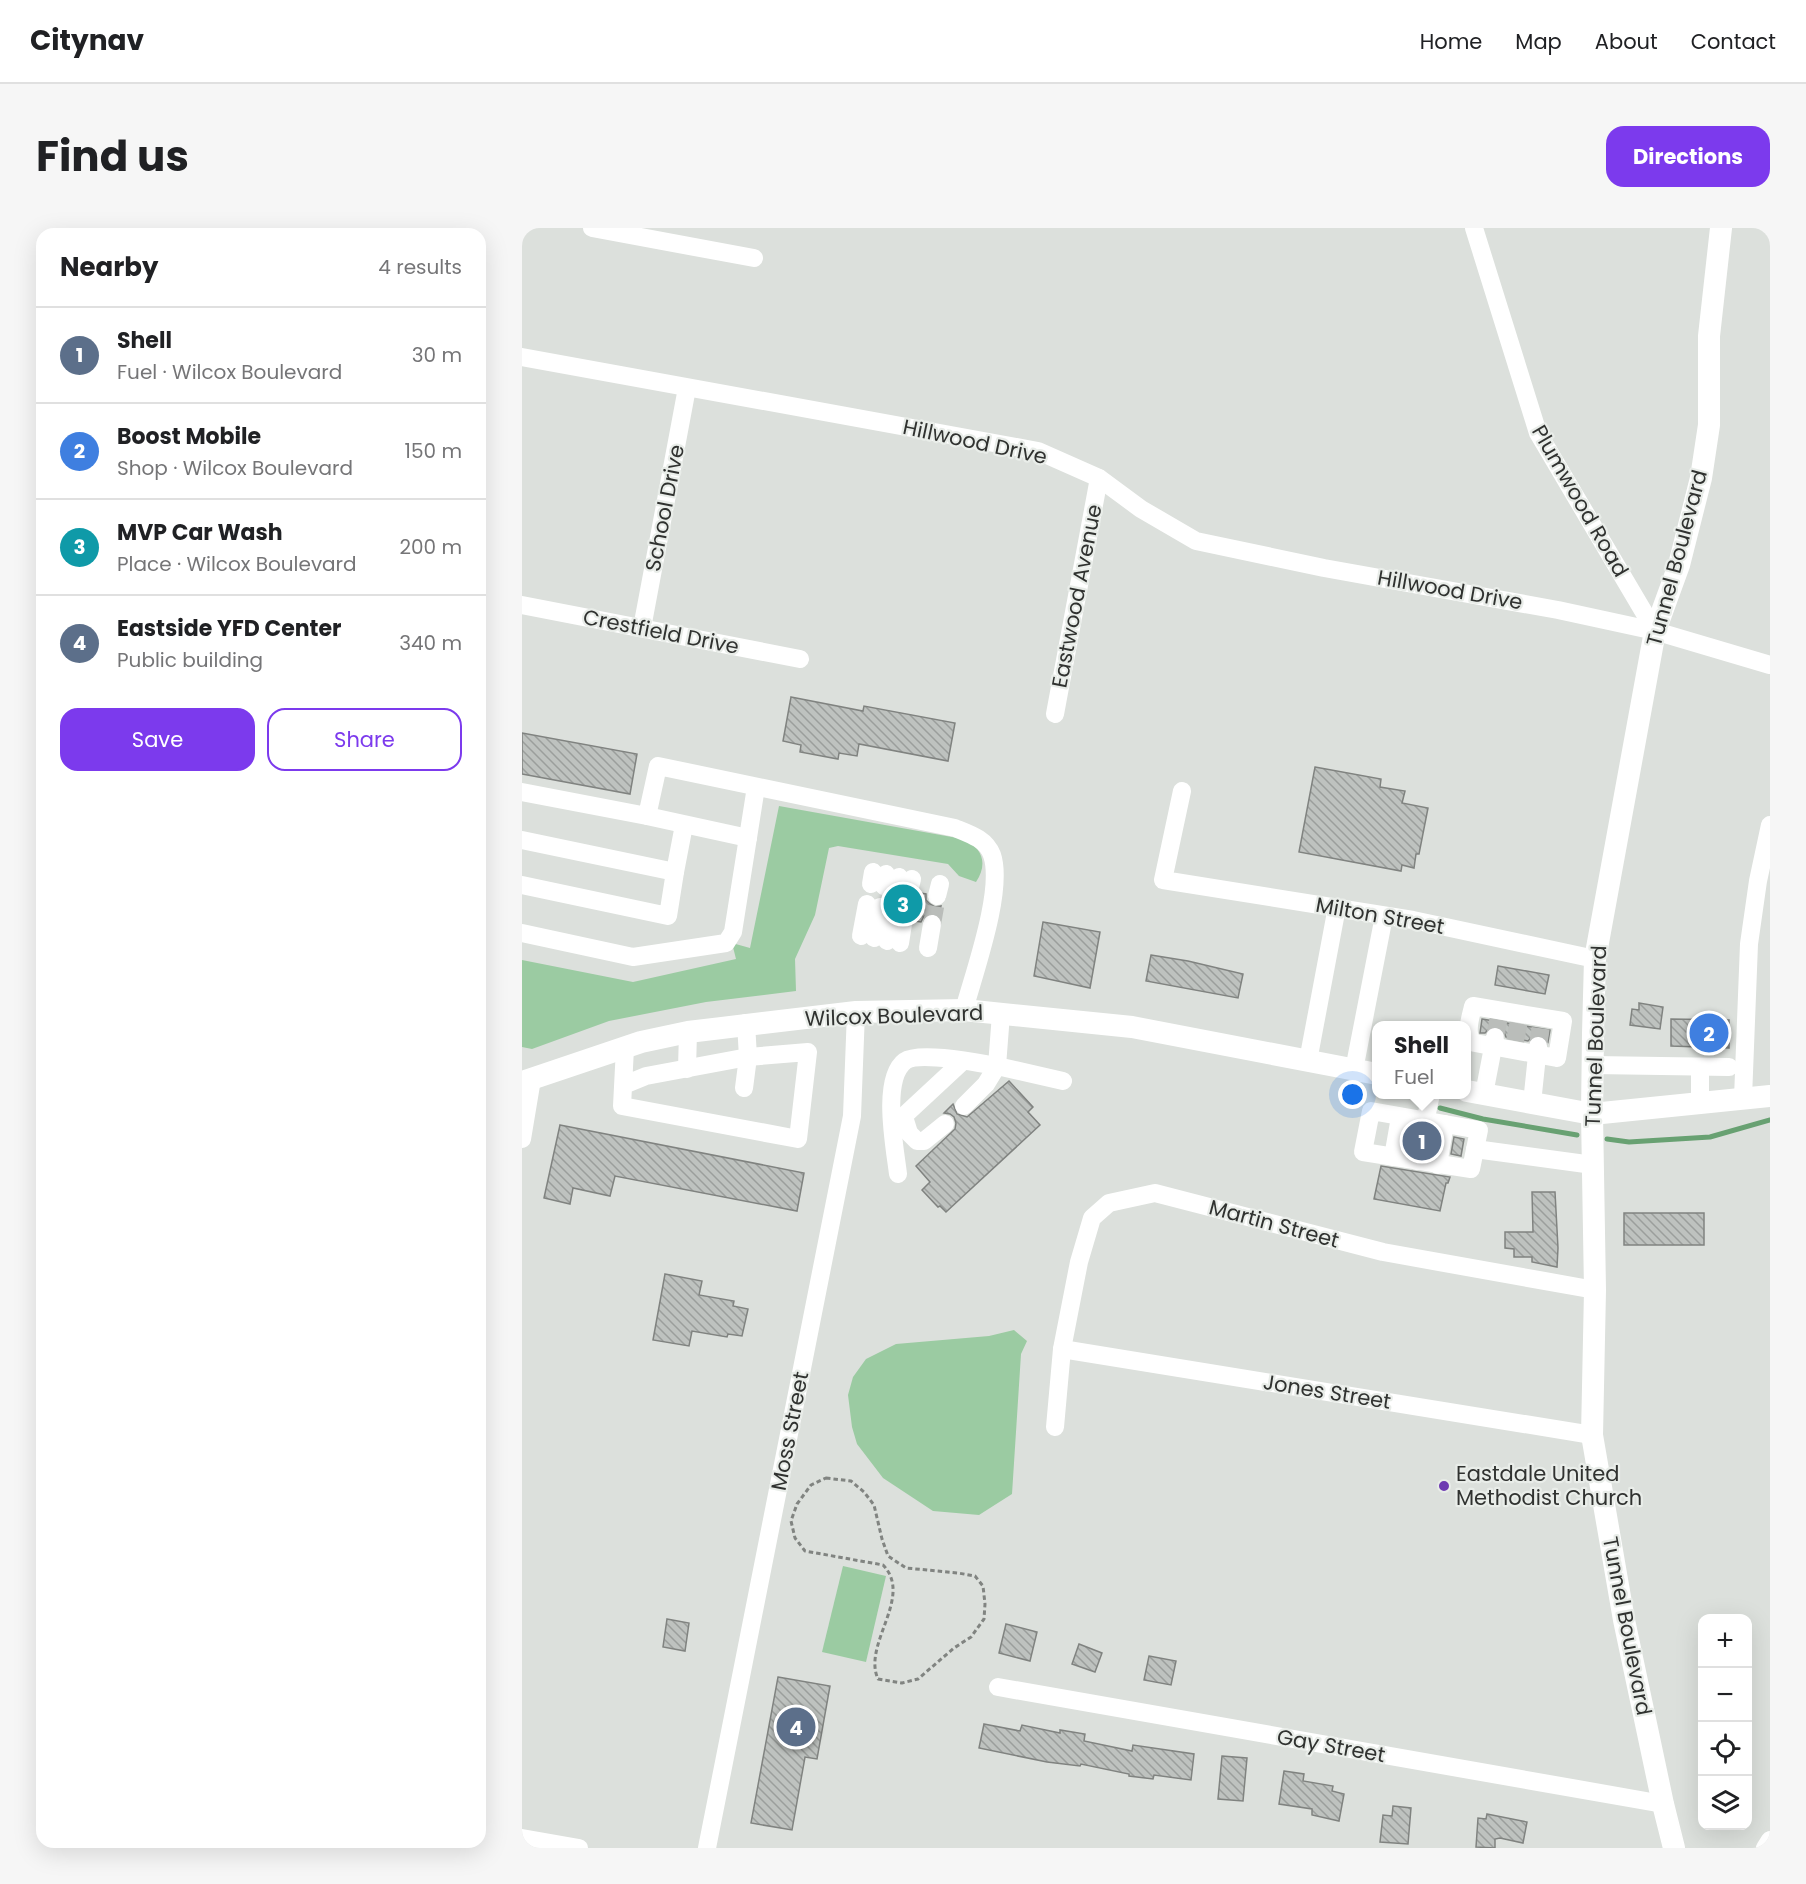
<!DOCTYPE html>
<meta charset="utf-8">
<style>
:root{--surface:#fff;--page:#f6f6f6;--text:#202124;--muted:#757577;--line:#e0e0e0;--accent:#7c3aed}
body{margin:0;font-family:Poppins,sans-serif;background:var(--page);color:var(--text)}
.controls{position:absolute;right:18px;bottom:18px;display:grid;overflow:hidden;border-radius:12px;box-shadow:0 6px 24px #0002}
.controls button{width:54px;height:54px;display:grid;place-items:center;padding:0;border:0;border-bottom:2px solid var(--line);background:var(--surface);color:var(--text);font:30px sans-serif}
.you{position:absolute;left:831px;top:867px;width:21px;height:21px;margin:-15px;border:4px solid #fff;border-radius:50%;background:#1a73e8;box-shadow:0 0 0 9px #1a73e833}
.badge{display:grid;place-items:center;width:39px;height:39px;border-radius:50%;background:var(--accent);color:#fff;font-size:20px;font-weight:700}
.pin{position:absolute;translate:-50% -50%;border:3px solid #fff;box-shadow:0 2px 6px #0006}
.popup{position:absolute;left:850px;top:793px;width:99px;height:78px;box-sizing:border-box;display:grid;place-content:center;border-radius:12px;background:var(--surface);filter:drop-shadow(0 2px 4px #0005);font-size:20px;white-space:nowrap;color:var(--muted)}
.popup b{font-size:22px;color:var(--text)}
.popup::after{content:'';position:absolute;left:50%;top:100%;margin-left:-12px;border:12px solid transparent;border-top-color:var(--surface)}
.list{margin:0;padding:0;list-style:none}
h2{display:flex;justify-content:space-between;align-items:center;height:78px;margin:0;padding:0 24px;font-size:26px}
h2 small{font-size:20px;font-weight:400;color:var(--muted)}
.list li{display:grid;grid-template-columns:39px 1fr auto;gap:18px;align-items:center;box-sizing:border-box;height:96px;padding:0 24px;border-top:2px solid var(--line)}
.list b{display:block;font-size:22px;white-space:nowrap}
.list p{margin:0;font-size:20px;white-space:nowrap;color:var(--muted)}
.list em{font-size:20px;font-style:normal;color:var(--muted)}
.actions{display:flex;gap:12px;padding:18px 24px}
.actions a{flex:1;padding:14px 0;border:2px solid var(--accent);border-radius:18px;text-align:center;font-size:21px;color:var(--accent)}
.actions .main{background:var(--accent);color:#fff}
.icon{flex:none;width:33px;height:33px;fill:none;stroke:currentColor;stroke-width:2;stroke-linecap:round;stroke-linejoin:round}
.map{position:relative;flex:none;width:1248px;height:1620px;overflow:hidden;border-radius:18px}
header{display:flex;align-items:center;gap:36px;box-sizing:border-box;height:84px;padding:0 30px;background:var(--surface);border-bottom:2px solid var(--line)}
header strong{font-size:28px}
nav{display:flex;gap:33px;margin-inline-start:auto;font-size:21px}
.intro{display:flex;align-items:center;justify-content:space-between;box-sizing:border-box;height:144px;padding:0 36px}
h1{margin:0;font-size:42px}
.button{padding:15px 27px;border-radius:18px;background:var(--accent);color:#fff;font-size:21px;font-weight:700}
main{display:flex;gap:36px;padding:0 36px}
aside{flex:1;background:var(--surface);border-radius:18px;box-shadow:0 6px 24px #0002}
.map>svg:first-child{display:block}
.green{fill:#9bcba2}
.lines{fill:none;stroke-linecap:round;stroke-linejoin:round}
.stream{stroke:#68a172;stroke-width:5}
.building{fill:url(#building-back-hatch);stroke:#808380;stroke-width:1.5}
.minor-tunnel{stroke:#babdba;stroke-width:18;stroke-dasharray:18 9;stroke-linecap:butt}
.path{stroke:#818481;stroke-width:3;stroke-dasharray:4.5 3;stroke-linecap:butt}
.minor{stroke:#fff;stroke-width:18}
.major{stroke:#fff;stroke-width:22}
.poi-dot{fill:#6d3ab1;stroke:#e9ede9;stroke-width:2}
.labels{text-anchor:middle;stroke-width:4.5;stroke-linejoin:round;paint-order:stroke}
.street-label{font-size:21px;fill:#303230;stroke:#e9ede9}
.poi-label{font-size:21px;fill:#303230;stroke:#e9ede9;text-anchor:start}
</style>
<header>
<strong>Citynav</strong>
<nav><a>Home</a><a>Map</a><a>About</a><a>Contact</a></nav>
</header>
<div class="intro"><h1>Find us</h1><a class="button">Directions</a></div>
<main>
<aside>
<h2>Nearby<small>4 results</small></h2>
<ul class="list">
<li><span class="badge" style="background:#5c6f8a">1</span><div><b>Shell</b><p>Fuel · Wilcox Boulevard</p></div><em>30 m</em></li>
<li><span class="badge" style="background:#3f7fe0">2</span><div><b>Boost Mobile</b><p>Shop · Wilcox Boulevard</p></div><em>150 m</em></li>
<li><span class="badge" style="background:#0f9aa8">3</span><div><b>MVP Car Wash</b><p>Place · Wilcox Boulevard</p></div><em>200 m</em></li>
<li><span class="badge" style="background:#5c6f8a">4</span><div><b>Eastside YFD Center</b><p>Public building</p></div><em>340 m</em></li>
</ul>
<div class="actions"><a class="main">Save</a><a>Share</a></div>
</aside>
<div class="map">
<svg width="1248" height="1620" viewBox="0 0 1248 1620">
<defs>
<pattern id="building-back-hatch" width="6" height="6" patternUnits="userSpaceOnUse" patternTransform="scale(1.5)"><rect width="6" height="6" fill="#bec2bf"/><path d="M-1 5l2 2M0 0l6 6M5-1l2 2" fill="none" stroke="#9b9e9c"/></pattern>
</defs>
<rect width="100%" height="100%" fill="#dce0dc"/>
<g class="green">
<path d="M 257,578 L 441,611 C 461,620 466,636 454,654 L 437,648 L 426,636 L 316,618 L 307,620 L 293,687 L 273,731 L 274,763 L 184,774 L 87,793 L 10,821 L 0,819 L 0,732 L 111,754 L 214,731 L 210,715 L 228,720 Z"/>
<path d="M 492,1102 L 505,1113 L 499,1126 L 490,1266 L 457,1287 L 411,1283 L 361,1250 L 335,1216 L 330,1199 L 326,1167 L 331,1149 L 344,1131 L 374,1116 L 467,1108 Z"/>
<path d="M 321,1338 L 364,1348 L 344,1434 L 300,1424 Z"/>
</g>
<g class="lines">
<g class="stream">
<path d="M 918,880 L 961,891 L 1055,907"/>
<path d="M 1085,911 L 1107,914 L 1188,909 L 1248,892"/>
</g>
</g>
<g class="building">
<path d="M 269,469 L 341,483 L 342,478 L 433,495 L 426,533 L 337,516 L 335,528 L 317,525 L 316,531 L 278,524 L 279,517 L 261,513 Z"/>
<path d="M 0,505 L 115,526 L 108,566 L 0,546 Z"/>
<path d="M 793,539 L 859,551 L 858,559 L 883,563 L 880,575 L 906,580 L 897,626 L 894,626 L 892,640 L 880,637 L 879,643 L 777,624 Z"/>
<path d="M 398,665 L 404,666 L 404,672 L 408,676 L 413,679 L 419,678 L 417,687 L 407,685 L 402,688 L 399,694 L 393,693 L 394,680 L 389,674 L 395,671 Z"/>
<path d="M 521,694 L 578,704 L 568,760 L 512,748 Z"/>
<path d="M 629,727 L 666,733 L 721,746 L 716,770 L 624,753 Z"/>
<path d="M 976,738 L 1027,747 L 1023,766 L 973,757 Z"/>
<path d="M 1117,775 L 1141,779 L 1138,801 L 1108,797 L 1110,781 L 1117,782 Z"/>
<path d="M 960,791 L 1028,802 L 1026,814 L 1022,809 L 1017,807 L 1011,808 L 1006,813 L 984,809 L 981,801 L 975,798 L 969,799 L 963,805 L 958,805 Z"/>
<path d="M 1149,791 L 1207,792 L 1207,820 L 1149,818 Z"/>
<path d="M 487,853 L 511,879 L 506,884 L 518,897 L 424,984 L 418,978 L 416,979 L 400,962 L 408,954 L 394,938 L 433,901 L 434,895 L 432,889 L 428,886 L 422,885 L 431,876 L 435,886 L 445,889 Z"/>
<path d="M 38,897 L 282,945 L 275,983 L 93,948 L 88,968 L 51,960 L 48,976 L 22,970 Z"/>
<path d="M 932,909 L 942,911 L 939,928 L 929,926 Z"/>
<path d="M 859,938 L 928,949 L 926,955 L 924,955 L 918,983 L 852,971 Z"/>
<path d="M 1010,964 L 1033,964 L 1036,1020 L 1035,1039 L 1010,1034 L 1010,1029 L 992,1029 L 992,1021 L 983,1020 L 983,1004 L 1011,1004 Z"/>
<rect x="1102" y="985" width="80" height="32"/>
<path d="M 143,1046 L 180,1053 L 177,1067 L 212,1073 L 211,1078 L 226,1081 L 220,1108 L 206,1106 L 205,1109 L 170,1103 L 167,1118 L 131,1112 Z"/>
<path d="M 145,1391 L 167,1395 L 163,1423 L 141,1419 Z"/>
<path d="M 484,1396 L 515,1404 L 508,1433 L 477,1425 Z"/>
<path d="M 557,1416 L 580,1425 L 573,1444 L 550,1436 Z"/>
<path d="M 627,1428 L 654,1433 L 649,1457 L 622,1452 Z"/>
<path d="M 256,1449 L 308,1458 L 295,1531 L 283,1529 L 270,1602 L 229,1595 Z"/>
<path d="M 462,1496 L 498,1503 L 500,1497 L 538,1505 L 538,1502 L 563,1506 L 562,1513 L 610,1523 L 611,1517 L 672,1526 L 669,1552 L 632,1547 L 631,1551 L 607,1548 L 607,1546 L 559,1536 L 558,1538 L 525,1534 L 457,1520 Z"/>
<path d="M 700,1528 L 725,1530 L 721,1573 L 696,1571 Z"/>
<path d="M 762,1543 L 782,1546 L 781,1553 L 811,1558 L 810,1563 L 822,1566 L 817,1593 L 790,1587 L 790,1581 L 757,1576 Z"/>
<path d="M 871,1578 L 889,1580 L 886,1616 L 858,1614 L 861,1587 L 870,1588 Z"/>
<path d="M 965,1586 L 1005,1594 L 1001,1615 L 978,1610 L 973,1611 L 973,1620 L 954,1619 L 956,1590 L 964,1591 Z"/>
</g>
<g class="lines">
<g class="minor-tunnel">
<path d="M 410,696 L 415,668"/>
<path d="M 973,809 L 977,789"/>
<path d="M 993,813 L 997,793"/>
<path d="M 1016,818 L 1019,797"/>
</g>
<path class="path" d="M 304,1250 L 329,1253 L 342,1264 L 352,1277 L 360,1311 L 366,1328 L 384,1340 L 436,1345 L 453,1348 L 461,1358 L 463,1376 L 462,1391 L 449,1409 L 432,1420 L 396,1451 L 380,1455 L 356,1451 C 340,1416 392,1369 361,1337 L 283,1323 L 273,1310 L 269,1293 L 275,1276 L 289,1257 Z"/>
<g class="minor">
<path d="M 70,0 L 232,30"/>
<path d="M 952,0 L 1016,205 L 1133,403"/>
<path d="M 0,129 L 516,223 L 577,250 L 619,281 L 674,313 L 802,340 L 1036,382 L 1133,403 L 1248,437"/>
<path d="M 0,377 L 278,431"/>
<path d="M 120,400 L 165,160"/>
<path d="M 533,486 L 577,250"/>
<path d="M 660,563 L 641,652 L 891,692 L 1073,731"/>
<path d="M 0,564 L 125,588 L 136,538 L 433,600 C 448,606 464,611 470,627 C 482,662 452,745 442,782"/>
<path d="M 125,588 L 226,610"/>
<path d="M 0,612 L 153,644 L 162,597"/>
<path d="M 349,656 L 351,644"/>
<path d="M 0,657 L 146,688 L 153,644"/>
<path d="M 362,658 L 364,646"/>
<path d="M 375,661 L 377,649"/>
<path d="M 387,663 L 390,651"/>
<path d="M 415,668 L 418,656"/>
<path d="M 0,705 L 111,729 L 204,715 L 211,704 L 234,559"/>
<path d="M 339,708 L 345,676"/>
<path d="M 352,710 L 358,679"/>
<path d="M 365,713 L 371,681"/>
<path d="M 378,715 L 383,683"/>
<path d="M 406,720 L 410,696"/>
<path d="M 951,778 L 1041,793 L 1035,830 L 953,815 C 941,808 949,789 951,778 Z"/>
<path d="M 786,833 L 815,679"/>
<path d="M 1071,837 L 1207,839"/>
<path d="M 1178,839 L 1178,874"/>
<path d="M 165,841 L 166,804"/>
<path d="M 832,842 L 862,688"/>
<path d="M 102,857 L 124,848 L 226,829 L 286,824 L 276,911 L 100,878 L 103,820"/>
<path d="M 222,860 L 226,829 L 224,795"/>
<path d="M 962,866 L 973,809"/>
<path d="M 1221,870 L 1227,716 L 1236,653 L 1248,597"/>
<path d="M 1010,875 L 1016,818"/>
<path d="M 442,878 L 464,856 L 475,838 L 541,853"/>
<path d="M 849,883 L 957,902 L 949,941 L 841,924 Z"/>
<path d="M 382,889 L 387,905 L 395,913 L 402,913 L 423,896"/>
<path d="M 371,898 L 441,833"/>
<path d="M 0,911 L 10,851"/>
<path d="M 953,921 L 1071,937"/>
<path d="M 871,929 L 878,889"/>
<path d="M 895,933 L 909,866"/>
<path d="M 916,937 L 923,896"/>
<path d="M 376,946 C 373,920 359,851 383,833 C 397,823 457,835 475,838 L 479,786"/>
<path d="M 540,1121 L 1070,1207"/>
<path d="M 533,1199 L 540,1121 L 557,1034 L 570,990 L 587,975 L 633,965 L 861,1024 L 1073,1062"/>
<path d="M 476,1459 L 1141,1576"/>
<path d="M 0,1610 L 57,1620"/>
<path d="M 185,1620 L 330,888 L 334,784"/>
<path d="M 1243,1620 L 1248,1612"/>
</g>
<g class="major">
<path d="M 0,854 L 119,814 L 166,804 L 334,784 L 442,782 L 610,799 L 855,846"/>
<path d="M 945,863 L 1070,886 L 1248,868"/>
<path d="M 1152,1620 L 1141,1576 L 1102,1392 L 1070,1207 L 1073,1062 L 1070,886 L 1071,806 L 1073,731 L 1133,403 L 1157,337 L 1179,250 L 1187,197 L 1187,108 L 1199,0"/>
</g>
</g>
<circle class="poi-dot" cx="922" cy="1258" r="6"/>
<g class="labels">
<g class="street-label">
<text transform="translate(453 214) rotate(12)" y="7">Hillwood Drive</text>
<text transform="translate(1058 273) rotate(60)" y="7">Plumwood Road</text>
<text transform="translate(143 280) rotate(-79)" y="7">School Drive</text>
<text transform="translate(1155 330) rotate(-75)" y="7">Tunnel Boulevard</text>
<text transform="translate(928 362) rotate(10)" y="7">Hillwood Drive</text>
<text transform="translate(555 368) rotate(-79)" y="7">Eastwood Avenue</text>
<text transform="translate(139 404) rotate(11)" y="7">Crestfield Drive</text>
<text transform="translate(858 688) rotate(10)" y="7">Milton Street</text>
<text transform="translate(372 788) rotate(-2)" y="7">Wilcox Boulevard</text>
<text transform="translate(1074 808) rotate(-88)" y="7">Tunnel Boulevard</text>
<text transform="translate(752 996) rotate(15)" y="7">Martin Street</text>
<text transform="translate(805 1164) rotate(9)" y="7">Jones Street</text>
<text transform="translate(268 1203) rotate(-79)" y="7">Moss Street</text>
<text transform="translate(1105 1398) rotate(79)" y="7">Tunnel Boulevard</text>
<text transform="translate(809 1518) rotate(10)" y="7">Gay Street</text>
</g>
<g class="poi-label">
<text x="934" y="1253">Eastdale United<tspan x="934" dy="24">Methodist Church</tspan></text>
</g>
</g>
</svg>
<div class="controls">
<button>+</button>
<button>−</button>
<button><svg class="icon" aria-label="locate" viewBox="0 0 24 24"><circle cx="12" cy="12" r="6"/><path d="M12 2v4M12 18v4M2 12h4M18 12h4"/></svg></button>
<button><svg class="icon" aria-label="layers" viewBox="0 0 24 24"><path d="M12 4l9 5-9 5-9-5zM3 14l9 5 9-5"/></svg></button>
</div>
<div class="you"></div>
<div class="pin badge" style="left:900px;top:913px;background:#5c6f8a">1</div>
<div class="popup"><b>Shell</b>Fuel</div>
<div class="pin badge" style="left:1187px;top:805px;background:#3f7fe0">2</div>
<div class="pin badge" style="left:381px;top:676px;background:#0f9aa8">3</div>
<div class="pin badge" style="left:274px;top:1499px;background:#5c6f8a">4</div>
</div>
</main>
